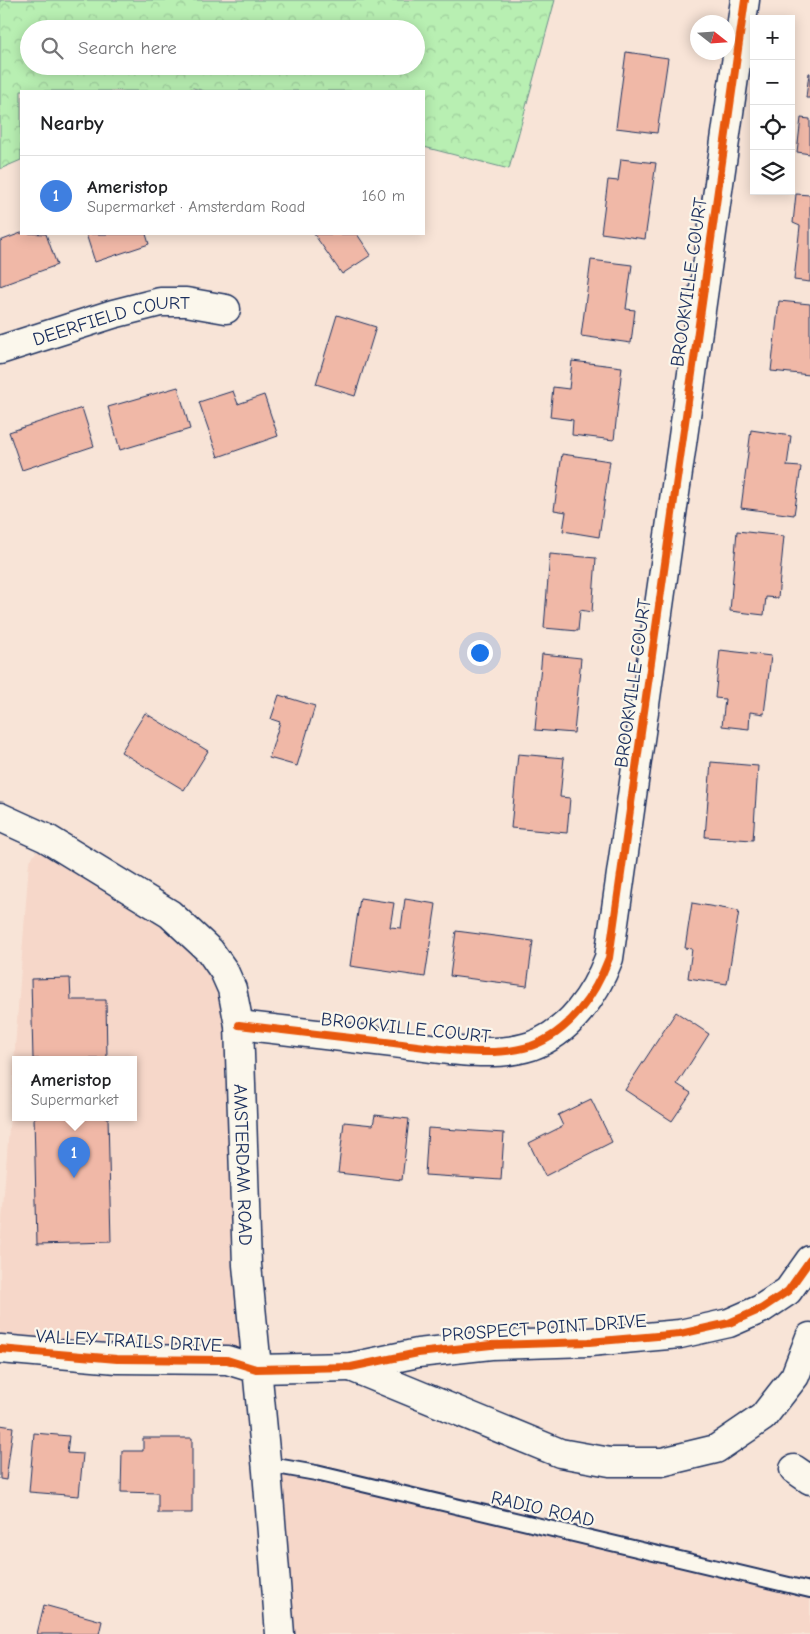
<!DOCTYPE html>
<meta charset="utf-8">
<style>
:root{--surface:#fff;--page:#f2f2f2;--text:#202124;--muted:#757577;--line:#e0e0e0;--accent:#0b8043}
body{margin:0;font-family:"Comic Neue",sans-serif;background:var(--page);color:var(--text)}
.controls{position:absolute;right:15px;top:15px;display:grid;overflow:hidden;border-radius:0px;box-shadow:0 2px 12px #0003}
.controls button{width:45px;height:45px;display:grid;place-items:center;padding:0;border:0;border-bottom:1px solid var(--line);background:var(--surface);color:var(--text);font:25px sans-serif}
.compass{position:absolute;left:690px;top:15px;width:45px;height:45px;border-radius:50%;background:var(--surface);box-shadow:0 2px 12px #0003;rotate:107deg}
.you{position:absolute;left:479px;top:652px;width:18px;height:18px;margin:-12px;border:4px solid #fff;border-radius:50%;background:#1a73e8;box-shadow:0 0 0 8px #1a73e833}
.badge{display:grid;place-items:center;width:32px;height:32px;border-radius:50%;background:var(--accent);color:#fff;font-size:16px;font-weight:700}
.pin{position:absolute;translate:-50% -41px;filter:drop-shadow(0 1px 2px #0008)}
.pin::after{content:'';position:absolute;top:26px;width:18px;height:15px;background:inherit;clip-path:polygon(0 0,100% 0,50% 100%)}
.popup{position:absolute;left:12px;top:1056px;width:125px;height:65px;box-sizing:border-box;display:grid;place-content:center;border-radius:0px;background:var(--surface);filter:drop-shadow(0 1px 4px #0005);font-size:16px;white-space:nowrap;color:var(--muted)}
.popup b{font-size:19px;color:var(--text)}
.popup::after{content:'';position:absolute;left:50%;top:100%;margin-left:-10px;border:10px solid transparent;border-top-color:var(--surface)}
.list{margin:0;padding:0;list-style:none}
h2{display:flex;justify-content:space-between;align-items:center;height:65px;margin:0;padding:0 20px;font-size:21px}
h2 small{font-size:16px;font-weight:400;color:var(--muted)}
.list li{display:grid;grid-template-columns:32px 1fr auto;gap:15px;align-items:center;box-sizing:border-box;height:80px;padding:0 20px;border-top:1px solid var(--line)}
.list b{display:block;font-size:19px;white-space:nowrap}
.list p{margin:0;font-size:16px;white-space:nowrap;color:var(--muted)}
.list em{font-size:16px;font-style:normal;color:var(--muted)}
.icon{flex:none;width:28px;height:28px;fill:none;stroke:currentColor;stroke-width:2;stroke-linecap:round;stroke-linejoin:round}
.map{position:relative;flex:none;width:810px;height:1634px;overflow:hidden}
.search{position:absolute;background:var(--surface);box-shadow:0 2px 12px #0003;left:20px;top:20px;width:405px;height:55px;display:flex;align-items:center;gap:12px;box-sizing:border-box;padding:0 18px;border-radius:28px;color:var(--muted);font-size:19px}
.panel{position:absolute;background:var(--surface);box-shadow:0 2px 12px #0003;left:20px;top:90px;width:405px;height:145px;border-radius:0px}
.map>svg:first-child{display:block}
.built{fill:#f6d7c9;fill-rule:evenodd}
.forest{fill:url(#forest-crowns);stroke:#6a8f88;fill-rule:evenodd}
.building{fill:#f0b8a7;stroke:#1b2f5e}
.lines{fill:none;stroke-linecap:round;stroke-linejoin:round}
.service-casing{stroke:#1b2f5e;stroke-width:18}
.minor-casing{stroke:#1b2f5e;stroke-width:31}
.secondary-casing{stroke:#1b2f5e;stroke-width:31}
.service{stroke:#fbf7ec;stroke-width:14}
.minor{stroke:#fbf7ec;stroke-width:28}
.secondary{stroke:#fbf7ec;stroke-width:28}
.cycleway-casing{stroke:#fbf7ec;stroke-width:11}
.cycleway{stroke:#e8590c;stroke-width:8}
.labels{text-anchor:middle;stroke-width:4.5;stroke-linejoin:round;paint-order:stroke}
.street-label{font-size:19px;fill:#1b2f5e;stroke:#fbf7ec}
</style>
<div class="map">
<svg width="810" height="1634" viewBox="0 0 810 1634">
<defs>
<pattern id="forest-crowns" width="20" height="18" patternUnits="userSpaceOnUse" patternTransform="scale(1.25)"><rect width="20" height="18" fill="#b8efb2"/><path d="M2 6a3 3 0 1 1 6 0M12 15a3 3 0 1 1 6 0" fill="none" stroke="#9ecd9c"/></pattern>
</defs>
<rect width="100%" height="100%" fill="#f8e4d7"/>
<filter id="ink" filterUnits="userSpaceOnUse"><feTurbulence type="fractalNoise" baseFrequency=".02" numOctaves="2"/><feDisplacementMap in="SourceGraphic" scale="10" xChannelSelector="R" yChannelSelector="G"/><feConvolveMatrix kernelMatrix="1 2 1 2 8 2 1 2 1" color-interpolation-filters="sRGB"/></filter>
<g filter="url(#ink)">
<g class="built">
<path d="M 46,838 L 224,971 L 256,1369 L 0,1349 L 0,1247 L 29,862 ZM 15,1059 L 133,1059 L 133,1117 L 15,1117 Z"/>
<path d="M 282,1467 L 810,1590 L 810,1634 L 280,1634 L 267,1471 Z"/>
</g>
<path class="forest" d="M 0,0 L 555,0 L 509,169 L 424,147 L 424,91 L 205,91 L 193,88 L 186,91 L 21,91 L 21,160 L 0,169 ZM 29,29 L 416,29 L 416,66 L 29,66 Z"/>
<g class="building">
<path d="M 626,52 L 668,58 L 657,133 L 616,128 Z"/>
<path d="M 809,73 L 810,73 L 810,98 L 806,98 Z"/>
<path d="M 801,118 L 810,119 L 810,154 L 797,152 Z"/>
<path d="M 621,159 L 656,163 L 645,239 L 601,233 L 608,180 L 618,181 Z"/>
<path d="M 796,194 L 810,195 L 810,282 L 794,280 L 800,226 L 793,223 Z"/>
<path d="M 21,233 L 46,234 L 57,265 L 0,286 L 0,241 Z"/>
<path d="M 86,234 L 146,234 L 149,244 L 95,262 Z"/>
<path d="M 314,234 L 357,234 L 371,255 L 342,274 Z"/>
<path d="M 591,260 L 632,265 L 626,309 L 635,310 L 631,343 L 581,336 Z"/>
<path d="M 779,301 L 810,304 L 810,375 L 771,371 Z"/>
<path d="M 337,315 L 376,327 L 355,396 L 316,384 Z"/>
<path d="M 572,361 L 622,367 L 614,440 L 572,435 L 573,420 L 550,417 L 553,387 L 569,389 Z"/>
<path d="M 178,387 L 190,429 L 120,450 L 108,407 Z"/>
<path d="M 233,391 L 238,404 L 264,395 L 278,436 L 218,457 L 199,402 Z"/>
<path d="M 82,408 L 94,446 L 22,470 L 9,432 Z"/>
<path d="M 751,430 L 791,436 L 787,466 L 801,467 L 794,515 L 741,508 Z"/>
<path d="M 562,454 L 610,461 L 599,537 L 563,531 L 566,512 L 554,510 Z"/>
<path d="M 737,531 L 784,536 L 778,598 L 766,597 L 764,615 L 730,611 Z"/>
<path d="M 550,554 L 596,558 L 592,612 L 580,610 L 578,631 L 544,628 Z"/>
<path d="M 720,650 L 771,656 L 764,714 L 750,712 L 749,729 L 722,726 L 725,699 L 715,698 Z"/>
<path d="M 542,654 L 581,658 L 574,733 L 535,730 Z"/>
<path d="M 279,695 L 315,706 L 297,766 L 269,758 L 280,722 L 271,719 Z"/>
<path d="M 145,713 L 208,751 L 184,790 L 121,752 Z"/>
<path d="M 518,754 L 564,758 L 560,797 L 570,798 L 567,833 L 511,828 Z"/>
<path d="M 711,762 L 758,766 L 753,840 L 705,837 Z"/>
<path d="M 360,898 L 394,903 L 390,927 L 401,928 L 405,899 L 436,904 L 425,977 L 350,966 Z"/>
<path d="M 692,903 L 739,911 L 727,984 L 688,978 L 692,949 L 685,948 Z"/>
<path d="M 456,931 L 533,941 L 527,986 L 450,976 Z"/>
<path d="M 70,978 L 71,1000 L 106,1000 L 107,1059 L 33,1059 L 31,979 Z"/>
<path d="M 676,1012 L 709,1034 L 677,1084 L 691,1093 L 672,1121 L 625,1090 Z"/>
<path d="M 591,1099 L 612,1142 L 545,1176 L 529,1143 L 563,1126 L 558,1115 Z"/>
<path d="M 375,1115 L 409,1119 L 402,1180 L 338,1173 L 344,1122 L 373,1125 Z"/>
<path d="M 34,1117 L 108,1117 L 111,1242 L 37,1244 Z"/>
<path d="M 428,1128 L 504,1133 L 501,1180 L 425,1175 Z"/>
<path d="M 0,1425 L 13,1427 L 6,1480 L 0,1479 Z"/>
<path d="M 34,1433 L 69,1436 L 67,1453 L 83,1454 L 79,1496 L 29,1492 Z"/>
<path d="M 143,1438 L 192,1438 L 192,1513 L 158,1513 L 158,1493 L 121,1492 L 122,1451 L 143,1451 Z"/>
<path d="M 44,1605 L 102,1621 L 99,1634 L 37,1634 Z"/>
</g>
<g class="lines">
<g class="service-casing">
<path id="service" d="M 267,1471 L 282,1467 L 316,1473 L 810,1590"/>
</g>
<g class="minor-casing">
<g id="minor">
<path id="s1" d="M 0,350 L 113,314 L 160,302 L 186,302 L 226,309"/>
<path d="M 239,1025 C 291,1031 342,1037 394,1043 C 435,1048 492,1059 531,1046 C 570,1032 595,995 609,958 L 745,0"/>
<path d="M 0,1349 L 117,1359 L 227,1360 L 256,1369 L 351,1367 L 418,1353 L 491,1345 L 589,1342 L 680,1334 L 729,1323 L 761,1309 L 788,1291 L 810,1260"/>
<path d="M 351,1367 L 560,1453 L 610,1462 L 662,1462 L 716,1449 L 763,1417 L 795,1376 L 810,1337"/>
<path d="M 794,1469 L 810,1480"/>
</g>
</g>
<g class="secondary-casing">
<g id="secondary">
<path id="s2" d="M 0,817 L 46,838 L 170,914 L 210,951 L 224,971 L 232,989 L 239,1025 L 247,1265 L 267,1471 L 280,1634"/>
</g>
</g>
<use href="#service" class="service"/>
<use href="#minor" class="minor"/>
<use href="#secondary" class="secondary"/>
<g class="cycleway-casing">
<g id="cycleway">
<path d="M 239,1025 C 291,1031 342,1037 394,1043 C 435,1048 492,1059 531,1046 C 570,1032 595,995 609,958 L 745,0"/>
<path d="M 0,1349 L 117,1359 L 227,1360 L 256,1369 L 351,1367 L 418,1353 L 491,1345 L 589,1342 L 680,1334 L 729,1323 L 761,1309 L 788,1291 L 810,1260"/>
</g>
</g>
<use href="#cycleway" class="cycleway"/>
</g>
</g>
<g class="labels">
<g class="street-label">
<text transform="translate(688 282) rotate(-82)" y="7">BROOKVILLE COURT</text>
<text dy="7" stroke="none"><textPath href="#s1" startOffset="116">DEERFIELD COURT</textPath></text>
<text transform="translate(632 683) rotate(-82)" y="7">BROOKVILLE COURT</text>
<text transform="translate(406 1027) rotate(6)" y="7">BROOKVILLE COURT</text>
<text dy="7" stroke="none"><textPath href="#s2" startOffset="471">AMSTERDAM ROAD</textPath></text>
<text transform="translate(544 1327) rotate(-4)" y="7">PROSPECT POINT DRIVE</text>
<text transform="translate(129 1340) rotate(3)" y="7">VALLEY TRAILS DRIVE</text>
<text transform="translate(543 1508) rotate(13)" y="7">RADIO ROAD</text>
</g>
</g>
</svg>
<div class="controls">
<button>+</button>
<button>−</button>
<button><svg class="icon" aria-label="locate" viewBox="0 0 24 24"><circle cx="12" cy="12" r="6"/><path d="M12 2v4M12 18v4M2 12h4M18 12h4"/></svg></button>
<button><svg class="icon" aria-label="layers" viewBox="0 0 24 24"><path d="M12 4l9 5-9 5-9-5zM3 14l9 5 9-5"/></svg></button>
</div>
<svg class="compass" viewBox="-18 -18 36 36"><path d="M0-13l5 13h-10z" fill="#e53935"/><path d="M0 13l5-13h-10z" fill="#757577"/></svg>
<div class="you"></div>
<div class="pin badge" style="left:74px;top:1178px;background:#3f7fe0">1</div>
<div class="popup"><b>Ameristop</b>Supermarket</div>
<div class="search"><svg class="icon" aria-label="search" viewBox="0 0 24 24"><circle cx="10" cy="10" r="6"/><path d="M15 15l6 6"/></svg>Search here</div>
<section class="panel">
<h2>Nearby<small></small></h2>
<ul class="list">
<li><span class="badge" style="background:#3f7fe0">1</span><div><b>Ameristop</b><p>Supermarket · Amsterdam Road</p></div><em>160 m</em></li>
</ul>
</section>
</div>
